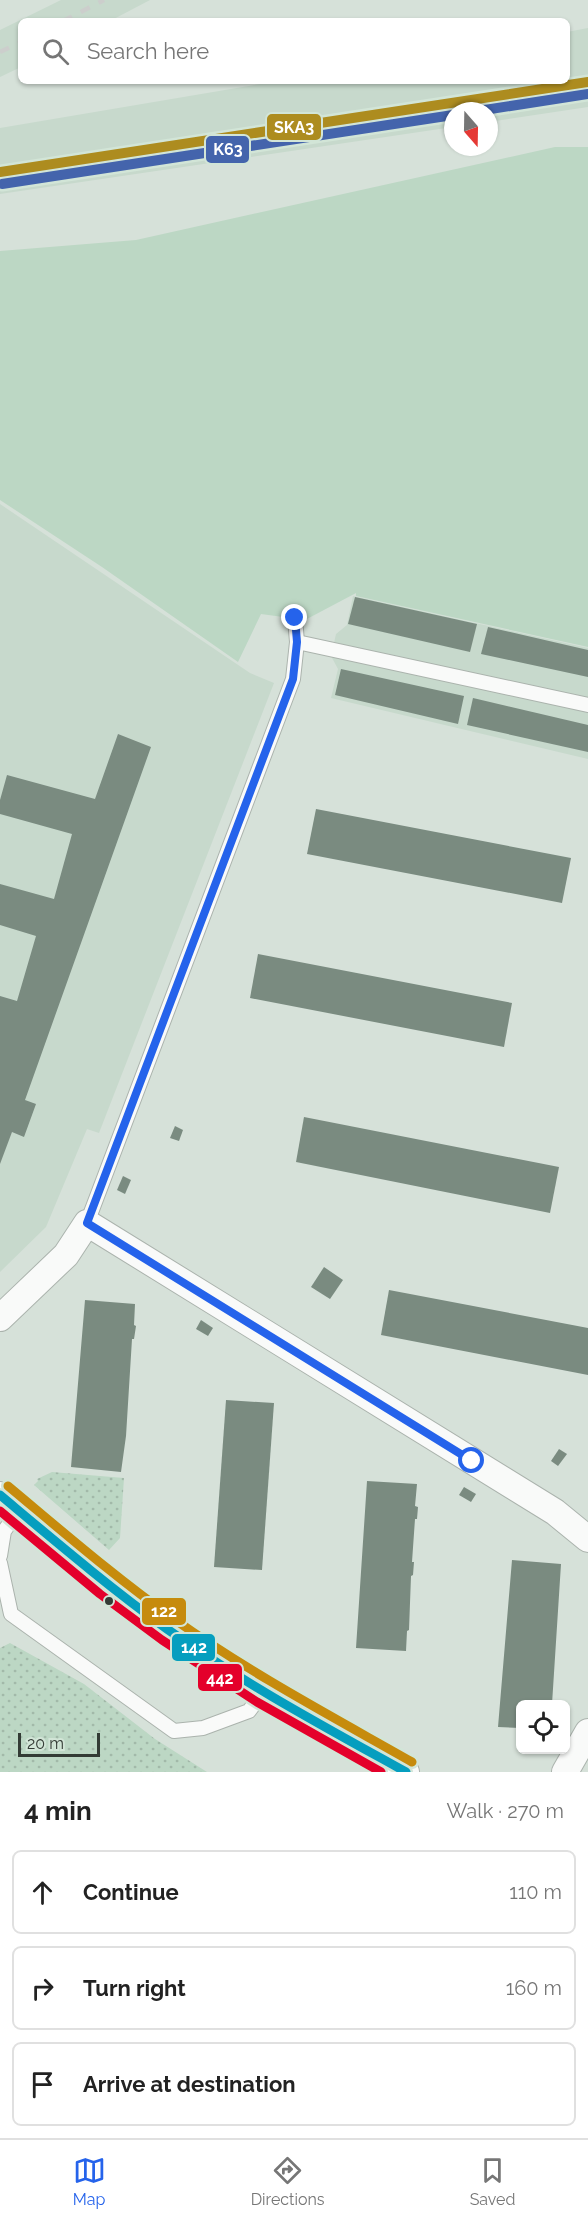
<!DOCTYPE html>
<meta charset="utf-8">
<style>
:root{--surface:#fff;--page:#f6f6f6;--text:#222;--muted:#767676;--line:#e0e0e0;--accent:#2563eb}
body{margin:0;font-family:Raleway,sans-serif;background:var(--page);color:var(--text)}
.controls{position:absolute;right:18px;bottom:18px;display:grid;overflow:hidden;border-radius:9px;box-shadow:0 2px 4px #0004}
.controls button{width:54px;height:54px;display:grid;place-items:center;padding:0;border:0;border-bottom:2px solid var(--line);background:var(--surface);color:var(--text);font:30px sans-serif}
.compass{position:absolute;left:444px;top:102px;width:54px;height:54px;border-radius:50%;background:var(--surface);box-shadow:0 2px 4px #0004;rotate:160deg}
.scale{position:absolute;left:18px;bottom:15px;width:82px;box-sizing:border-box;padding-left:6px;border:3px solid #333b35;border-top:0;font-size:16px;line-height:21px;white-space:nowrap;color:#333b35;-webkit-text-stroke:4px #d2e5d7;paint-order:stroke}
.stop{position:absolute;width:18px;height:18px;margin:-14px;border:4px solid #2563eb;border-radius:50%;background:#fff}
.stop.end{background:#2563eb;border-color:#fff;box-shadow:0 2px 6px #0008}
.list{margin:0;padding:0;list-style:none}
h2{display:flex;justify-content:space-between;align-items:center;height:78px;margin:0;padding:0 24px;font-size:26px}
h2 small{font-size:20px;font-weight:400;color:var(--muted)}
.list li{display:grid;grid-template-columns:39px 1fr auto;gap:18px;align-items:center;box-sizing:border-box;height:84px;margin:0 12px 12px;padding:0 12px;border:2px solid var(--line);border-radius:9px}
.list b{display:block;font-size:22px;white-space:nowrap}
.list em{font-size:20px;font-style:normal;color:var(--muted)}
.icon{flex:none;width:33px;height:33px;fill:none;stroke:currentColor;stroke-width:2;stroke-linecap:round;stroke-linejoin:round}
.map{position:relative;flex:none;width:588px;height:1772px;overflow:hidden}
.search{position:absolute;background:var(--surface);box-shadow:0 2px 4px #0004;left:18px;right:18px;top:18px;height:66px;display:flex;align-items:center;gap:15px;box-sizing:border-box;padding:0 21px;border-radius:9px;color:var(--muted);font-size:22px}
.sheet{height:366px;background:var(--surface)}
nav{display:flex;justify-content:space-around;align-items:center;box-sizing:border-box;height:84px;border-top:2px solid var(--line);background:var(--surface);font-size:16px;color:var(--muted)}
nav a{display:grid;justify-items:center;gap:3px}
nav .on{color:var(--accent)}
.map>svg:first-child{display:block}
.built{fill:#c7d9cc}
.grass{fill:url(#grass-dots)}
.garden{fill:#bcd7c4}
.building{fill:#7a8b80}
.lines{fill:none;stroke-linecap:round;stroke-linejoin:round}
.service-casing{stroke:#abb3ad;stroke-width:16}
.minor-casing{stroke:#abb3ad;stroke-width:28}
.service{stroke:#f9faf9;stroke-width:14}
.minor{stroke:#f9faf9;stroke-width:26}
.rail{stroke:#cccecc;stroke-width:4.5;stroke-dasharray:10 10;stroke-linecap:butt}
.bus-1-casing{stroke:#d2e5d7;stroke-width:14}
.bus-2-casing{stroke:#d2e5d7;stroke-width:14}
.bus-3-casing{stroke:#d2e5d7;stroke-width:14}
.bus-1{stroke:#059ebf;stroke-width:9}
.bus-2{stroke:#e4002b;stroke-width:9}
.bus-3{stroke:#c68b0d;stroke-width:9}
.rail-1-casing{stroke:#d2e5d7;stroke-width:15}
.rail-2-casing{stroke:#d2e5d7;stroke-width:15}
.rail-1{stroke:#ad8c1f;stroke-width:10}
.rail-2{stroke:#4464ac;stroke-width:10}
.route{stroke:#2563eb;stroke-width:8}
.bus-dot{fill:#333b35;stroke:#d2e5d7;stroke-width:2}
.line-badge{stroke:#d2e5d7;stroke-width:2}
.badge-label{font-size:16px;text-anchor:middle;font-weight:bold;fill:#fff}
</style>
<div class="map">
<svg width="588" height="1772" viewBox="0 0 588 1772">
<defs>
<pattern id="grass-dots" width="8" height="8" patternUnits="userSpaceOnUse" patternTransform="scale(1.5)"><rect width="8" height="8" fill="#bcd7c4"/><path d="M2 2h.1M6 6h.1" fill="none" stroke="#a2b9a9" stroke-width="1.8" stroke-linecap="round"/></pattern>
</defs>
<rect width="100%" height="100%" fill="#d6e1d9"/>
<g class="built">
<path d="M 61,0 L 150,0 L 110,21 L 21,21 L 21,67 L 0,77 L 0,30 Z"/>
<path d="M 588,28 L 588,107 L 489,122 L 489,111 L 453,111 L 453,127 L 0,194 L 0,128 L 278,81 L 567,81 L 567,32 Z"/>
<path d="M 0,504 L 250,673 L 274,683 L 99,1133 L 87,1129 L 46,1227 L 0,1272 Z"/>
<path d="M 353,596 L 588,648 L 588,759 L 331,698 L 338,669 L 331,656 L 336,634 L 347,625 Z"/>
</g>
<g class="grass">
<path d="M 52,1472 L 124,1478 L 120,1538 L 109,1550 L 34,1485 L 38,1481 L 37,1479 Z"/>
<path d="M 10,1643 L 84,1684 L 155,1739 L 207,1772 L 0,1772 L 0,1648 Z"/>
</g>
<path class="garden" d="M 555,147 L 588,147 L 588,647 L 356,596 L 356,593 L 305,620 L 261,614 L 238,662 L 102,567 L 0,500 L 0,251 L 136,240 Z"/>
<g class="building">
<path d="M 355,597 L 477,624 L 470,652 L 348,624 Z"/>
<path d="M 488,627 L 588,650 L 588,677 L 481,654 Z"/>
<path d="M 341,669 L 464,696 L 458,724 L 335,695 Z"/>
<path d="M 473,698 L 588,725 L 588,752 L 467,725 Z"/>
<path d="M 118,734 L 151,747 L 25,1100 L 36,1104 L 24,1137 L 12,1132 L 0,1164 L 0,996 L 17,1001 L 36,936 L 0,925 L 0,884 L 54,899 L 72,834 L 0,814 L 0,800 L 7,775 L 95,799 Z"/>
<path d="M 316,809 L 571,858 L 562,903 L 307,854 Z"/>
<path d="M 258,954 L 512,1003 L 504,1047 L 250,998 Z"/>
<path d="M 304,1117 L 559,1167 L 550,1213 L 296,1162 Z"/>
<path d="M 175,1126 L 183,1130 L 179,1141 L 170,1138 Z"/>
<path d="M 123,1176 L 131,1180 L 125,1194 L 117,1190 Z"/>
<path d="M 324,1267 L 343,1280 L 330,1299 L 311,1287 Z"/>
<path d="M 389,1290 L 588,1328 L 588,1375 L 381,1335 Z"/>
<path d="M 85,1300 L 135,1304 L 134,1325 L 136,1326 L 134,1339 L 132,1339 L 126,1436 L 121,1472 L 71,1467 Z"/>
<path d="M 201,1320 L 213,1328 L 208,1336 L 196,1329 Z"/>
<path d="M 226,1400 L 274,1403 L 262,1570 L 214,1567 Z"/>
<path d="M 559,1449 L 567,1454 L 558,1466 L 551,1461 Z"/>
<path d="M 367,1481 L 417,1484 L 415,1506 L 418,1507 L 417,1519 L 415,1519 L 412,1562 L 414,1562 L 413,1575 L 411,1576 L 409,1630 L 407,1631 L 406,1651 L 356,1648 Z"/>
<path d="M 464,1487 L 476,1494 L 471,1502 L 459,1495 Z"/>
<path d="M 512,1560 L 561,1564 L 552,1704 L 520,1704 L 520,1728 L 498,1727 Z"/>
</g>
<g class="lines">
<g class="service-casing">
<g id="service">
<path d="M 297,642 L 588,705"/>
<path d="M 87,1223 L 293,679 L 297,642 L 295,618"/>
<path d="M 0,1556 L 4,1531 L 18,1512"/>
<path d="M 0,1563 L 11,1614 L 174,1731 L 203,1728 L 249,1711 L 263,1692"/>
</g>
</g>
<g class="minor-casing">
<g id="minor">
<path d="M 0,1318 L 66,1255 L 87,1223 L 555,1512 L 588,1539"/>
<path d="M 0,1495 L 108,1585 L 169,1630 L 263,1692 L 406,1772"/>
<path d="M 565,1772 L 588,1732"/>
</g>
</g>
<use href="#service" class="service"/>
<use href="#minor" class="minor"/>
<g class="rail">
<path d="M 63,21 L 104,0"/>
<path d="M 0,52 L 21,42"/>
</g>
<g class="bus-1-casing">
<path id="bus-1" d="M 0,1495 C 55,1541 109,1587 167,1629 C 243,1683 325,1727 406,1772"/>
</g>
<g class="bus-2-casing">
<path id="bus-2" d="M 0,1511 L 100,1594 L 162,1640 L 257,1702 L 381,1772"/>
</g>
<g class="bus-3-casing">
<path id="bus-3" d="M 8,1486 C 62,1531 116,1578 174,1619 C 250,1673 331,1716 412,1762"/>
</g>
<use href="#bus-1" class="bus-1"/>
<use href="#bus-2" class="bus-2"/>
<use href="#bus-3" class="bus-3"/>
<g class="rail-1-casing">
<path id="rail-1" d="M 0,172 L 588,82"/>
</g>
<g class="rail-2-casing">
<g id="rail-2">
<path d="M 478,111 L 588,94"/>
<path d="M 2,184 L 453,115"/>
</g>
</g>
<use href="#rail-1" class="rail-1"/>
<use href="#rail-2" class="rail-2"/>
</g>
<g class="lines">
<path class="route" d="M 295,618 L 297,642 L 293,679 L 87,1223 L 472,1461"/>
</g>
<circle class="bus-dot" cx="109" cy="1601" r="5"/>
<g class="line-badge">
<rect x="266" y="113" width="56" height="28" rx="6" fill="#ad8c1f"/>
<rect x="205" y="135" width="45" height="29" rx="6" fill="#4464ac"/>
<rect x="141" y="1597" width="46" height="29" rx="6" fill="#c68b0d"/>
<rect x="171" y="1633" width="45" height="29" rx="6" fill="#059ebf"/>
<rect x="197" y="1663" width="46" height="29" rx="6" fill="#e4002b"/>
</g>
<g class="badge-label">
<text x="294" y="133">SKA3</text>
<text x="228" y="155">K63</text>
<text x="164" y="1617">122</text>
<text x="194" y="1653">142</text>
<text x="220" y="1684">442</text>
</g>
</svg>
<div class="controls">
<button><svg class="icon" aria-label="locate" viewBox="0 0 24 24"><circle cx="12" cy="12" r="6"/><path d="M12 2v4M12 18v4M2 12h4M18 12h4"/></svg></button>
</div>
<svg class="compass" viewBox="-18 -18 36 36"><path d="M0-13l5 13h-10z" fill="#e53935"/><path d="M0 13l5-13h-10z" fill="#767676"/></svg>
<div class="scale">20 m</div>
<div class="stop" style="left:472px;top:1461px"></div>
<div class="stop end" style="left:295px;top:618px"></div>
<div class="search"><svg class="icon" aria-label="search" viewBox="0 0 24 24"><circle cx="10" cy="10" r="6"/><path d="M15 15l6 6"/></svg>Search here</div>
</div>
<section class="sheet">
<h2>4 min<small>Walk · 270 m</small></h2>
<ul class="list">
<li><svg class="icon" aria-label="ahead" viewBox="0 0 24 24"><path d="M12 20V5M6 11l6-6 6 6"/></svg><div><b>Continue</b></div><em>110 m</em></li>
<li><svg class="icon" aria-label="right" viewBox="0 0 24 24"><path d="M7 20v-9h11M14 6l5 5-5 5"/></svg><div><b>Turn right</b></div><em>160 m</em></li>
<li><svg class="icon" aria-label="arrive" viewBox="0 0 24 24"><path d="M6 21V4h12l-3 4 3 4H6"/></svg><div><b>Arrive at destination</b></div></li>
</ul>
</section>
<nav>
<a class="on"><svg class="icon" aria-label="map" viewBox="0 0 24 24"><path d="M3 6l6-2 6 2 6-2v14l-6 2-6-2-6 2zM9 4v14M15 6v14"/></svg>Map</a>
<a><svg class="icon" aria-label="directions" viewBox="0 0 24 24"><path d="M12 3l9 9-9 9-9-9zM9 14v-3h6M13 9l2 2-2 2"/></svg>Directions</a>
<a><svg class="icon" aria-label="saved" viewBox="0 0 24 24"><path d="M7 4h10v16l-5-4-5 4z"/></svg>Saved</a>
</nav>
